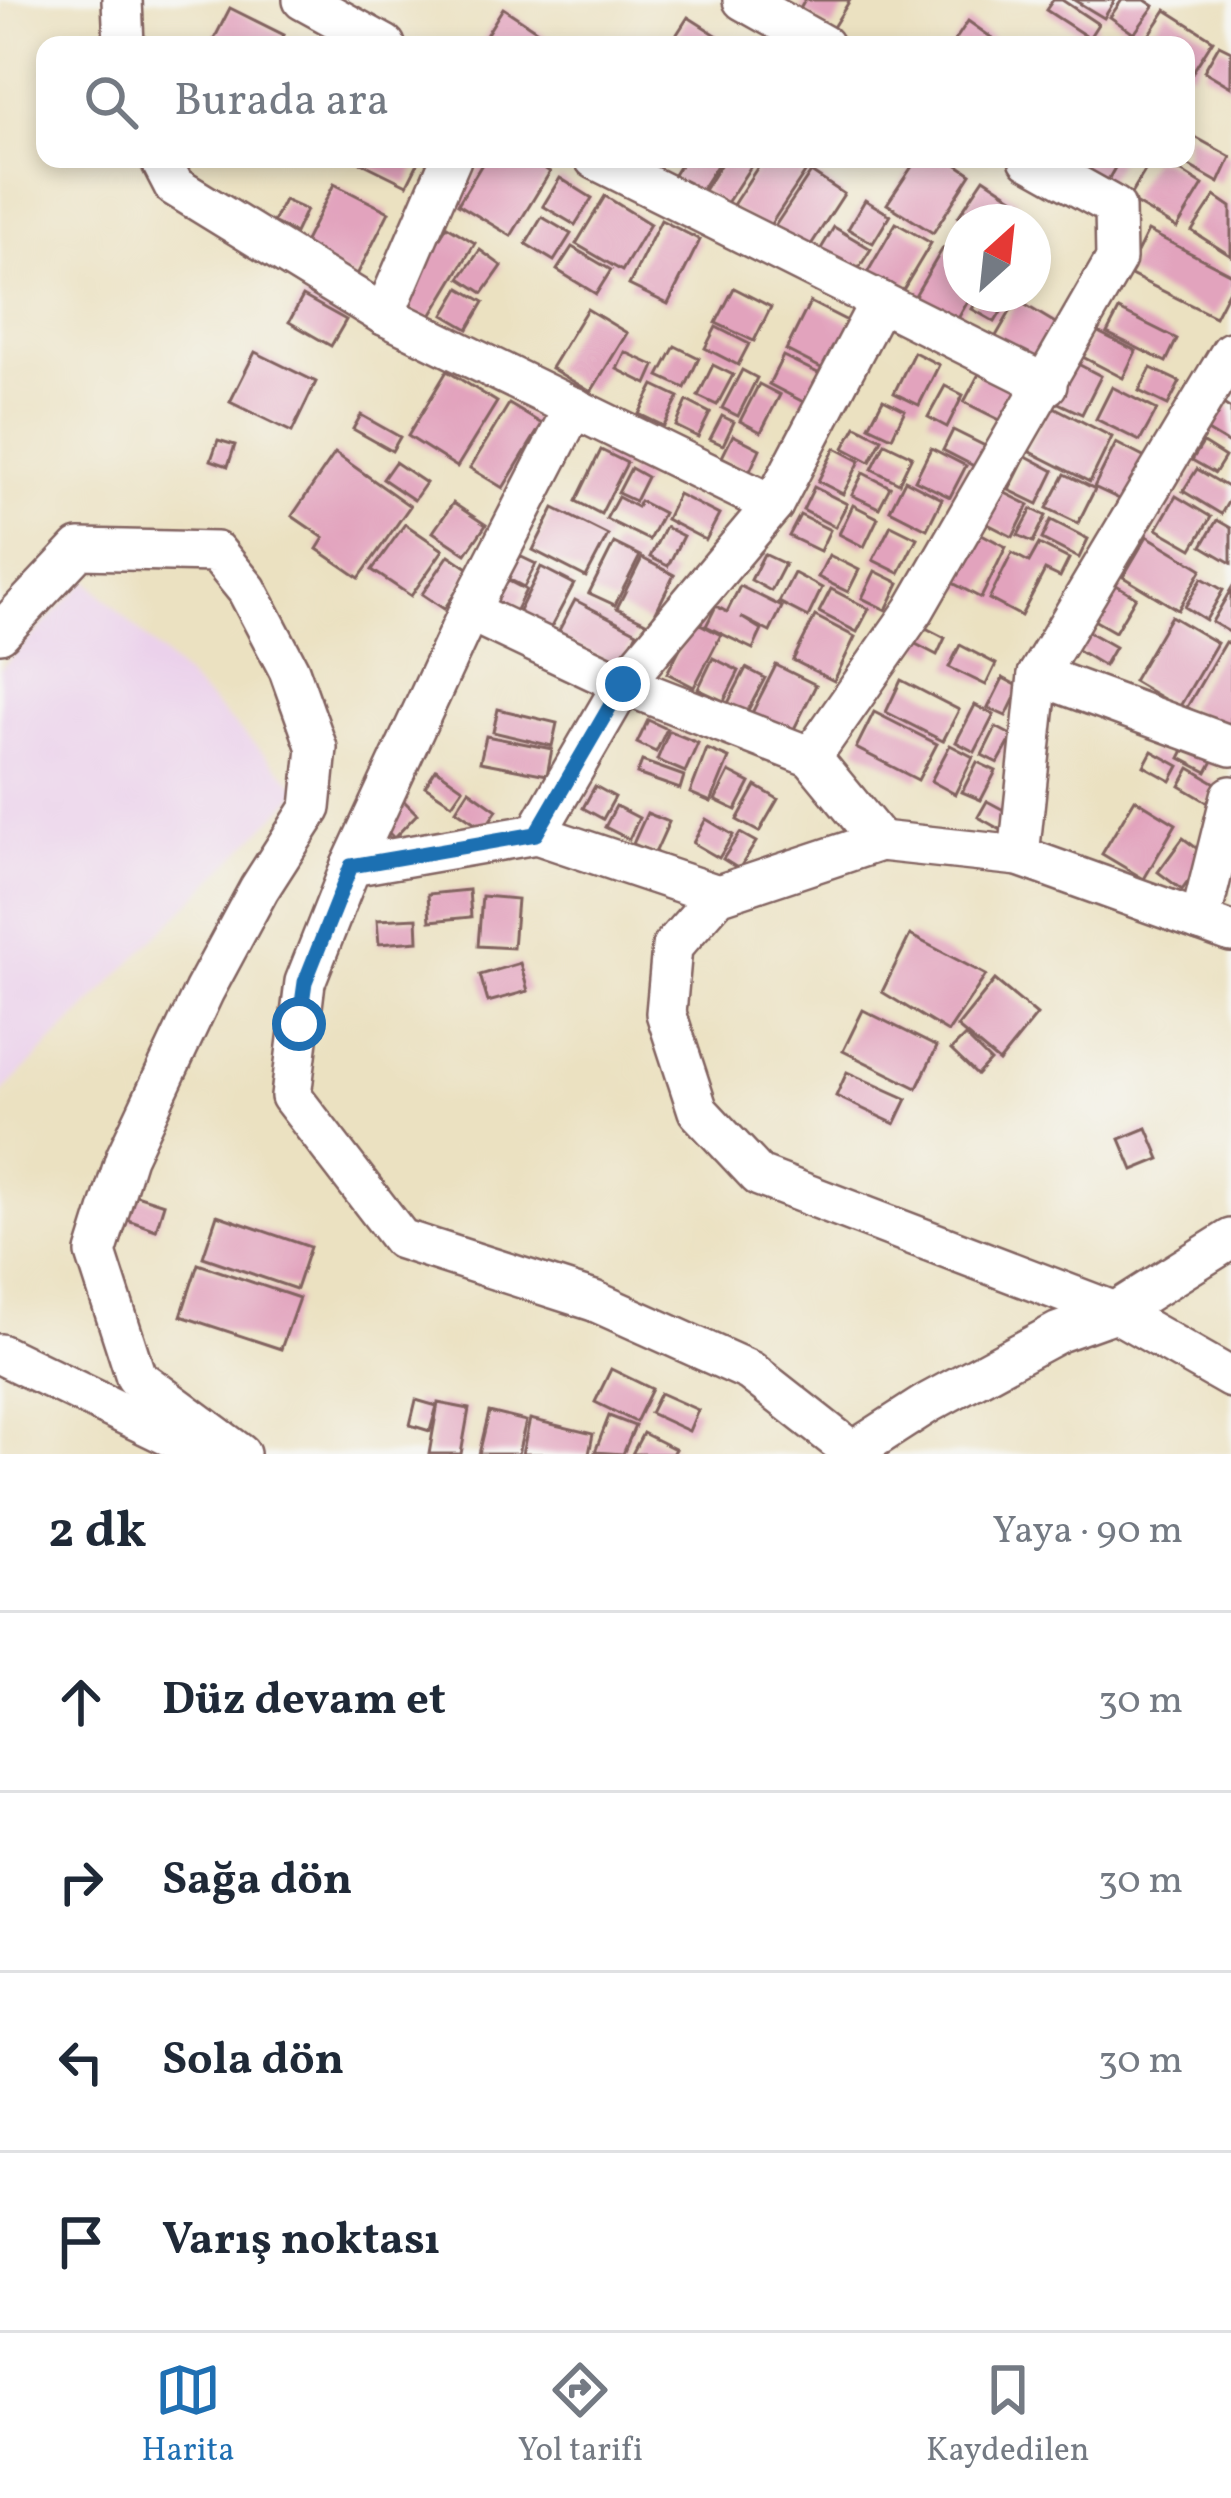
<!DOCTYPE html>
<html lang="tr">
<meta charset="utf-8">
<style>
:root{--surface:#fff;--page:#f2f2f3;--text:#1f2937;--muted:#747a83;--line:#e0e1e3;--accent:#1f6fb2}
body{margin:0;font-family:Vollkorn,serif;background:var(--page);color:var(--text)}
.compass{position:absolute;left:943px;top:204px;width:108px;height:108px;border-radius:50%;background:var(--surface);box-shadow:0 6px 18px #0003;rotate:27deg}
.stop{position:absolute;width:36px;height:36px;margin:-27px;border:9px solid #1f6fb2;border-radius:50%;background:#fff}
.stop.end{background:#1f6fb2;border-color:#fff;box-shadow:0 3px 12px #0008}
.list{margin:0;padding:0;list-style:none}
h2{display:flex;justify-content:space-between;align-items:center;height:156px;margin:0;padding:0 48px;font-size:51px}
h2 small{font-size:39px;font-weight:400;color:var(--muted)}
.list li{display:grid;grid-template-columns:78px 1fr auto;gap:36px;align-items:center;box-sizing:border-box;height:180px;padding:0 48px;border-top:3px solid var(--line)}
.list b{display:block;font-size:45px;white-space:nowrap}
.list em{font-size:39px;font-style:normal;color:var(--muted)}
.icon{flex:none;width:66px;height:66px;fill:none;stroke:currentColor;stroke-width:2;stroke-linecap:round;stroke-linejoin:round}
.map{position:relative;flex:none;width:1231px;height:1454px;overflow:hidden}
.search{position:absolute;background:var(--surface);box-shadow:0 6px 18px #0003;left:36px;right:36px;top:36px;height:132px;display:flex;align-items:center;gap:30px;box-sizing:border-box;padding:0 42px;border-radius:24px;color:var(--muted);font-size:45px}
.sheet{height:876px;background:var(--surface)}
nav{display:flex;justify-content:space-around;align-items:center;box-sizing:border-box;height:168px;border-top:3px solid var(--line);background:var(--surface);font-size:33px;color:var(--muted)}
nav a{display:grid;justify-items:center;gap:6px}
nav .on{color:var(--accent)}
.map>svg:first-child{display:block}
.built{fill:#ebd1eb}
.building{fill:#e2a3bd}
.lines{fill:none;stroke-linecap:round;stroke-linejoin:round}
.minor-casing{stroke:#826360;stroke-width:44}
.minor{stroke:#fff;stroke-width:39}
.route{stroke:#1f6fb2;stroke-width:15}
</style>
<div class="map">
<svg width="1231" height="1454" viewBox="0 0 1231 1454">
<rect width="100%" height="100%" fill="#f6f6f2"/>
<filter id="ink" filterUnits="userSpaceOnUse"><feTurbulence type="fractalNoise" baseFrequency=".00833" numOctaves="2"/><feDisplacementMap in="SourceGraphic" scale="24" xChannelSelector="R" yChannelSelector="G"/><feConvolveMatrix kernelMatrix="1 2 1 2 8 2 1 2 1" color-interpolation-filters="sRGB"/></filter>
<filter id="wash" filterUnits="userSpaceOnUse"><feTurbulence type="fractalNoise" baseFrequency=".004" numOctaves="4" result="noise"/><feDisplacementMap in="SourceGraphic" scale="48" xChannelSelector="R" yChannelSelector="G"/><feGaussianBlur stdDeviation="2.7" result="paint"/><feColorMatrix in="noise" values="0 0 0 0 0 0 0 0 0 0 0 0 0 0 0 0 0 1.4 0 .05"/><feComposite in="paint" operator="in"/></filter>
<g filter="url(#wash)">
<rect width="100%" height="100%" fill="#ebe1c1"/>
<path class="built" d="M 87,580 L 301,790 L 0,1095 L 0,669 Z"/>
<g id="blocks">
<g class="building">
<path d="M 805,0 L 850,0 L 832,29 L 800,9 Z"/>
<path d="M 1053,0 L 1062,0 L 1098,24 L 1089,38 L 1046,10 Z"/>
<path d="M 1074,0 L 1115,0 L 1104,18 Z"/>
<path d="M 1122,0 L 1145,0 L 1154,6 L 1134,34 L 1110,17 Z"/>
<path d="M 230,8 L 284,35 L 279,45 L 211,45 Z"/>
<path d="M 503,8 L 551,40 L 548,45 L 480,45 Z"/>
<path d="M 1166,10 L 1213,40 L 1192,73 L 1186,70 L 1186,45 L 1144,43 Z"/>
<path d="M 688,17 L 732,45 L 670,45 Z"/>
<path d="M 968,21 L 1002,45 L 952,45 Z"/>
<path d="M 1219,45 L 1231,51 L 1231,87 L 1204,71 Z"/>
<path d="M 1186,132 L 1231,157 L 1219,183 L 1177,159 L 1186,159 Z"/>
<path d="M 354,159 L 420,159 L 407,185 Z"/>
<path d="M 485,159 L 530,159 L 550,172 L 511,236 L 458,204 Z"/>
<path d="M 684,159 L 721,159 L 698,195 L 672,178 Z"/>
<path d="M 724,159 L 740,159 L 751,166 L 725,206 L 703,192 Z"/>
<path d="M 763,159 L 787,159 L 806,171 L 767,230 L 731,208 Z"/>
<path d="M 917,159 L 949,159 L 971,174 L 933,233 L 887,204 Z"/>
<path d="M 1057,159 L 1120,159 L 1101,192 Z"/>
<path d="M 1152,159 L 1161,159 L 1203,185 L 1177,228 L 1128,199 Z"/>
<path d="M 811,172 L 844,194 L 807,251 L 773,229 Z"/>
<path d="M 560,178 L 592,198 L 575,225 L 543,206 Z"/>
<path d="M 984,178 L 1017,200 L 1002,222 L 967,222 L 958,217 Z"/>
<path d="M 334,184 L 389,212 L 355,279 L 300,251 Z"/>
<path d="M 605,196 L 650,224 L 622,271 L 576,244 Z"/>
<path d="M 1215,196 L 1231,207 L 1231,256 L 1192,231 Z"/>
<path d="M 284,200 L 306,210 L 295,233 L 273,222 Z"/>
<path d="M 865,200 L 890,215 L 873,243 L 848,229 Z"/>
<path d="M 542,217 L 571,234 L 554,261 L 526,244 Z"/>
<path d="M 661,220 L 700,240 L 668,304 L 629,285 Z"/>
<path d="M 896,223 L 931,243 L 900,295 L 866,275 Z"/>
<path d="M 447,226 L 475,243 L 428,321 L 399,304 Z"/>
<path d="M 834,227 L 871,249 L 855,274 L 819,252 Z"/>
<path d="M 1148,231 L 1231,274 L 1231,286 L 1215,317 L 1127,273 Z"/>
<path d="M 572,247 L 611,270 L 596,294 L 557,270 Z"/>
<path d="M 943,248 L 961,258 L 961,294 L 972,294 L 955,324 L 913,299 Z"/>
<path d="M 480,250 L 502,266 L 483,293 L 460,278 Z"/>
<path d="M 460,288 L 484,302 L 468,329 L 444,315 Z"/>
<path d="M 734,288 L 771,307 L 754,341 L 716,323 Z"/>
<path d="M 981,294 L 1012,294 L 995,322 L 972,309 Z"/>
<path d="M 303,296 L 346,320 L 331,346 L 289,322 Z"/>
<path d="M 1017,300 L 1062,327 L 1037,370 L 992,343 Z"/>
<path d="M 810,302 L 857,326 L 833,374 L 786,350 Z"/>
<path d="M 587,309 L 627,333 L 591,392 L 551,368 Z"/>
<path d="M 1119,310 L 1177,339 L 1166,362 L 1107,333 Z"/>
<path d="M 716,327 L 749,344 L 738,365 L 705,348 Z"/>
<path d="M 1094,330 L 1136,351 L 1123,378 L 1081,356 Z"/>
<path d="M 675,346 L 699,358 L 685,388 L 659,376 Z"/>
<path d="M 255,352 L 316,382 L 292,432 L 230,402 Z"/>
<path d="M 625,352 L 655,366 L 647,384 L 617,369 Z"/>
<path d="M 914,352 L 939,365 L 919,405 L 894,393 Z"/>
<path d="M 783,356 L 828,378 L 813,407 L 769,384 Z"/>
<path d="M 1072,361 L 1101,376 L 1082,414 L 1052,400 Z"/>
<path d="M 713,365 L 733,375 L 717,405 L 698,396 Z"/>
<path d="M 1151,368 L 1180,382 L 1168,405 L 1139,391 Z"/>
<path d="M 742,370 L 757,378 L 738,416 L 722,408 Z"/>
<path d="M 981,370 L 1018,389 L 1002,421 L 964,402 Z"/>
<path d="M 447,371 L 497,402 L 457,467 L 408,436 Z"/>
<path d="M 759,384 L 780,395 L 761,432 L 740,421 Z"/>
<path d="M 654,385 L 679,397 L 664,426 L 639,414 Z"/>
<path d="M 945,386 L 963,395 L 947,427 L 928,417 Z"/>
<path d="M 1112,387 L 1157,410 L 1140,441 L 1096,419 Z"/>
<path d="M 883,399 L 905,410 L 892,437 L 869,426 Z"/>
<path d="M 687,401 L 710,413 L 698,437 L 676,426 Z"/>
<path d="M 1222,403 L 1231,409 L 1231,445 L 1206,430 Z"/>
<path d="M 509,404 L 542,424 L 503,488 L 470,468 Z"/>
<path d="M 1050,405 L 1112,437 L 1090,482 L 1027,450 Z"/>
<path d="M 361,415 L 400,437 L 392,451 L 353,429 Z"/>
<path d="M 722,416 L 734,422 L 723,445 L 710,439 Z"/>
<path d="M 856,426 L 882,439 L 870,462 L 844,448 Z"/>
<path d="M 953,430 L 985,446 L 974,466 L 943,450 Z"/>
<path d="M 733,435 L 760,449 L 750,471 L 722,457 Z"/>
<path d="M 218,440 L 235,445 L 228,466 L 211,460 Z"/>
<path d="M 885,443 L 912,456 L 899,483 L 872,469 Z"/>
<path d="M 1116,443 L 1149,460 L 1128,503 L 1094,487 Z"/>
<path d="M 1203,443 L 1225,457 L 1215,473 L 1192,460 Z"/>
<path d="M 835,448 L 860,461 L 843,494 L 818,481 Z"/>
<path d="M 931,448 L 966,466 L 950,497 L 915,480 Z"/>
<path d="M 601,450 L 627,463 L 601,514 L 576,501 Z"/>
<path d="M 335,453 L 410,506 L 359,578 L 317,549 L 324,538 L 292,516 Z"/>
<path d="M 1026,456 L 1054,471 L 1038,504 L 1009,490 Z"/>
<path d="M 395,462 L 426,483 L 414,500 L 383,479 Z"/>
<path d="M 631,468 L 647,477 L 635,501 L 618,493 Z"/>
<path d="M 1197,469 L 1231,489 L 1231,497 L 1221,514 L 1183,491 Z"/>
<path d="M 863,473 L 890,487 L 879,508 L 852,495 Z"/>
<path d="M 1065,474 L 1095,489 L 1078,523 L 1047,508 Z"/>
<path d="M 905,480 L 942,499 L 927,529 L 890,510 Z"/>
<path d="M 814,487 L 847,504 L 835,527 L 803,510 Z"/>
<path d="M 997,489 L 1029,505 L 1013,537 L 980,520 Z"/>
<path d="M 678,494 L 719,515 L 706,540 L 666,519 Z"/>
<path d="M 1176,496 L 1211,517 L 1192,549 L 1157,529 Z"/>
<path d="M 618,497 L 637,507 L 640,501 L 663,513 L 649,540 L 606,519 Z"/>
<path d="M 453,503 L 486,525 L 466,554 L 433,532 Z"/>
<path d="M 853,505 L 878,518 L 864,547 L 839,534 Z"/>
<path d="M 554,508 L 608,535 L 586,577 L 533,550 Z"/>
<path d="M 1032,509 L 1046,516 L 1033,542 L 1018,535 Z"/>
<path d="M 800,515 L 830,530 L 820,551 L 789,536 Z"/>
<path d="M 1051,520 L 1088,539 L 1079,558 L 1042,539 Z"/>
<path d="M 1217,520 L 1231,528 L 1231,563 L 1202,546 Z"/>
<path d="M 405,524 L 443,550 L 411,596 L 372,570 Z"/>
<path d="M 891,525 L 917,538 L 899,573 L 873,560 Z"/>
<path d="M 665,527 L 683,536 L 668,566 L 650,557 Z"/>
<path d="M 976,531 L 1006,547 L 981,598 L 951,582 Z"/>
<path d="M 1147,536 L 1202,569 L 1178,610 L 1123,577 Z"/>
<path d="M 614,543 L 640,556 L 615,605 L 589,593 Z"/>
<path d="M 1039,544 L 1069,559 L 1060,577 L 1045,570 L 1021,616 L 989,599 L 1012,553 L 1029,562 Z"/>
<path d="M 511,552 L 536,564 L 524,587 L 499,574 Z"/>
<path d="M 764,554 L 785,564 L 771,591 L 751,580 Z"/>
<path d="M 449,555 L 471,570 L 444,609 L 422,594 Z"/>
<path d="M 829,555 L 859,570 L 848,592 L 818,577 Z"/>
<path d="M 642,558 L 674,575 L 650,624 L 617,608 Z"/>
<path d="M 541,567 L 574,584 L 548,633 L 516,617 Z"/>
<path d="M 875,571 L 899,583 L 886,610 L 862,598 Z"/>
<path d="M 794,573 L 822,588 L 808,617 L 779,602 Z"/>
<path d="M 497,575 L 526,590 L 512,618 L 483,604 Z"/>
<path d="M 1202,578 L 1223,590 L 1206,620 L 1185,607 Z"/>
<path d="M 1113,583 L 1136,597 L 1115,632 L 1092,619 Z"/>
<path d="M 740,586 L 782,607 L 770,632 L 741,617 L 762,630 L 753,649 L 706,626 L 716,606 L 727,612 Z"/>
<path d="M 831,589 L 869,609 L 857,632 L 819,612 Z"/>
<path d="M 1231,589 L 1231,633 L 1212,622 Z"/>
<path d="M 575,600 L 637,632 L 620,667 L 556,636 Z"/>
<path d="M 815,616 L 855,637 L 834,681 L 793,660 Z"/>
<path d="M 1171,616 L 1217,643 L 1179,708 L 1133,681 Z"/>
<path d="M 694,621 L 721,635 L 694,687 L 667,673 Z"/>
<path d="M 918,624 L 945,638 L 937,655 L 910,641 Z"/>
<path d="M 1085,630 L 1115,647 L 1104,666 L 1074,648 Z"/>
<path d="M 1225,642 L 1231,645 L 1231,734 L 1187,707 Z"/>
<path d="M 960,645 L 996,664 L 986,685 L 949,667 Z"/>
<path d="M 713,658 L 739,671 L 724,701 L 698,689 Z"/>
<path d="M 776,665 L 816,685 L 791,735 L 751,715 Z"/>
<path d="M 746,668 L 765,678 L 746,714 L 727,705 Z"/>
<path d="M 1003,678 L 1020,687 L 1006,716 L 988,708 Z"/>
<path d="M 901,680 L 959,710 L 943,741 L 886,712 Z"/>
<path d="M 975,705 L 994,715 L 975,752 L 956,742 Z"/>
<path d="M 498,709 L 557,723 L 552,746 L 493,732 Z"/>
<path d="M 874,712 L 937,744 L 918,780 L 856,748 Z"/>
<path d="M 648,720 L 667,729 L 656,752 L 637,743 Z"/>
<path d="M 996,727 L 1013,736 L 998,763 L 982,755 Z"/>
<path d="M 669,731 L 698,743 L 685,772 L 657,760 Z"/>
<path d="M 486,736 L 552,749 L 547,775 L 480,762 Z"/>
<path d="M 1190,738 L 1218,752 L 1207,772 L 1180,758 Z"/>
<path d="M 950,745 L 973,757 L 955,794 L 931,781 Z"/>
<path d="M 707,749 L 729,758 L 711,802 L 690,793 Z"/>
<path d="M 1152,751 L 1179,766 L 1171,781 L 1144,766 Z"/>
<path d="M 642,761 L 684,776 L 680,789 L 637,774 Z"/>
<path d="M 977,762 L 996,771 L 981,800 L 962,792 Z"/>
<path d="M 1190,768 L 1217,784 L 1207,802 L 1180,786 Z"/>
<path d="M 436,769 L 463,788 L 452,804 L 425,786 Z"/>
<path d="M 729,772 L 750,783 L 736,810 L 715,800 Z"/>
<path d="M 595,786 L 615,797 L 603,819 L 583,808 Z"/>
<path d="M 756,786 L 778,799 L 759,832 L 737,820 Z"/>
<path d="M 469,790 L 497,810 L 484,829 L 456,810 Z"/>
<path d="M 402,799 L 417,814 L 394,838 L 379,823 Z"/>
<path d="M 1135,799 L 1176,824 L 1144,879 L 1102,854 Z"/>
<path d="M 987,801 L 1013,815 L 1003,831 L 978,817 Z"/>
<path d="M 616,806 L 639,818 L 629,839 L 605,827 Z"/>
<path d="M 647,813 L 669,822 L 655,853 L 633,844 Z"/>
<path d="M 706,819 L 733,835 L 719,858 L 693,843 Z"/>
<path d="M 740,833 L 756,842 L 739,869 L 723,859 Z"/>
<path d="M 1183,838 L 1207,856 L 1182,890 L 1158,872 Z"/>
<path d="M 469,890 L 471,917 L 430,921 L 428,894 Z"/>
<path d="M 482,896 L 517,899 L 513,948 L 478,946 Z"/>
<path d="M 417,918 L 418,941 L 379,944 L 377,920 Z"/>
<path d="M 910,935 L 986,975 L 948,1032 L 882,992 Z"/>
<path d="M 520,963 L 528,991 L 488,1002 L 480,975 Z"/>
<path d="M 995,980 L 1037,1015 L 999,1062 L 957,1027 Z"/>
<path d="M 863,1010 L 937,1047 L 917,1088 L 843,1051 Z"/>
<path d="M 965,1036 L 990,1061 L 977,1075 L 951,1050 Z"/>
<path d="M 847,1072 L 907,1099 L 895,1124 L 836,1096 Z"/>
<path d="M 1147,1128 L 1160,1159 L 1133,1170 L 1120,1139 Z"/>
<path d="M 133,1194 L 164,1204 L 156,1230 L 125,1219 Z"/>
<path d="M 217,1215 L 310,1247 L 296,1289 L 203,1257 Z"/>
<path d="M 198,1264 L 299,1298 L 281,1349 L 181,1316 Z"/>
<path d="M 611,1369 L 652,1389 L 636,1422 L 595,1402 Z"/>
<path d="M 660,1393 L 698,1410 L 689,1431 L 650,1413 Z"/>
<path d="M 416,1400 L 437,1406 L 430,1431 L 410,1425 Z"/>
<path d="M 438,1403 L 469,1409 L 461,1454 L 429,1454 Z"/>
<path d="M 489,1412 L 526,1421 L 518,1454 L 479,1454 Z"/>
<path d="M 609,1416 L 635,1426 L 623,1454 L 595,1452 Z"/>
<path d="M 530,1419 L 593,1434 L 589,1454 L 522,1454 Z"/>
<path d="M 643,1433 L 675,1449 L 672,1454 L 632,1454 Z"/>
</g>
</g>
</g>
<g filter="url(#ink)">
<use href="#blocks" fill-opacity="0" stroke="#826360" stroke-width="3"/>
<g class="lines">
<g class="minor-casing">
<g id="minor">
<path d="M 122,0 L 124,45"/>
<path d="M 303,0 L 385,45"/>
<path d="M 743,0 L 823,45"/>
<path d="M 160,159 L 174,186 L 384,315"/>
<path d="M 451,159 L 384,315 L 773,505 L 623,684 L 536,834"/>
<path d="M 595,159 L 1047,385"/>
<path d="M 574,407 L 469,611 L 351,866 L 305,982 L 291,1096 L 401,1239 L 594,1301 L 750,1371 L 853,1452"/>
<path d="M 773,505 L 880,301"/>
<path d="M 469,611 L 623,684 L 811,757"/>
<path d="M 0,633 L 79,549 L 216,552 L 247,590 L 289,670 L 317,748 L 311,808 L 259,889 L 204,991 L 126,1157 L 96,1253 L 136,1377 L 240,1454"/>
<path d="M 1038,675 L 1231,746"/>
<path d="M 880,841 L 811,757 L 914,610 L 1116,259 L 1115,207 L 1029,159"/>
<path d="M 1019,856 L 1038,675 L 1231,352"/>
<path d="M 351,866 L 536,834 L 718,895"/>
<path d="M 1200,921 L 1231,796"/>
<path d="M 1231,932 L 1019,856 L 880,841 L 718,895 L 672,947 L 666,1013 L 698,1111 L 759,1176 L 1115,1312 L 1231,1378"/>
<path d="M 0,1354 L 207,1454"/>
<path d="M 849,1454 L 928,1403 L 1059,1332 L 1115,1312 L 1231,1239"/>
</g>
</g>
<use href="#minor" class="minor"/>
</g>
</g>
<g class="lines" filter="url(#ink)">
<path class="route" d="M 299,1024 L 305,982 L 351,866 L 536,834 L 623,684"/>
</g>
</svg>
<svg class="compass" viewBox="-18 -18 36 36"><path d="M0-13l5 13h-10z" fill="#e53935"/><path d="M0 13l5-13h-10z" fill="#747a83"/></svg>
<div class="stop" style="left:299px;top:1024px"></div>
<div class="stop end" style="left:623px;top:684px"></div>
<div class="search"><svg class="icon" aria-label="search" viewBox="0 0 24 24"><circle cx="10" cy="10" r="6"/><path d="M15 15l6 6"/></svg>Burada ara</div>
</div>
<section class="sheet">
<h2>2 dk<small>Yaya · 90 m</small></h2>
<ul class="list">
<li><svg class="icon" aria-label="ahead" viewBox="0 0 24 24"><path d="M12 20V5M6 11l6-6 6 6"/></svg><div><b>Düz devam et</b></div><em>30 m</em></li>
<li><svg class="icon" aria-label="right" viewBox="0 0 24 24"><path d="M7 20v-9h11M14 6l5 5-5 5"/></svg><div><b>Sağa dön</b></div><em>30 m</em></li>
<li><svg class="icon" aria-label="left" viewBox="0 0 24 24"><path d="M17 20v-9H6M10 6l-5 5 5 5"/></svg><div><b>Sola dön</b></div><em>30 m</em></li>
<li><svg class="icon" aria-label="arrive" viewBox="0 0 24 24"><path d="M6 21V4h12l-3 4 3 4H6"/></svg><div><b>Varış noktası</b></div></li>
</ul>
</section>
<nav>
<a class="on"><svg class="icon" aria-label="map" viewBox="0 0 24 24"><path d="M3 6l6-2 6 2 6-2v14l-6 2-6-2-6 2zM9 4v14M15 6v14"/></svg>Harita</a>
<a><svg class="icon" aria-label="directions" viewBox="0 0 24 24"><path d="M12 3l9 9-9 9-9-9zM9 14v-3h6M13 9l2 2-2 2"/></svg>Yol tarifi</a>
<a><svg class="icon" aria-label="saved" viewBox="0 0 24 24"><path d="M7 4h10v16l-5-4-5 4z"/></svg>Kaydedilen</a>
</nav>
